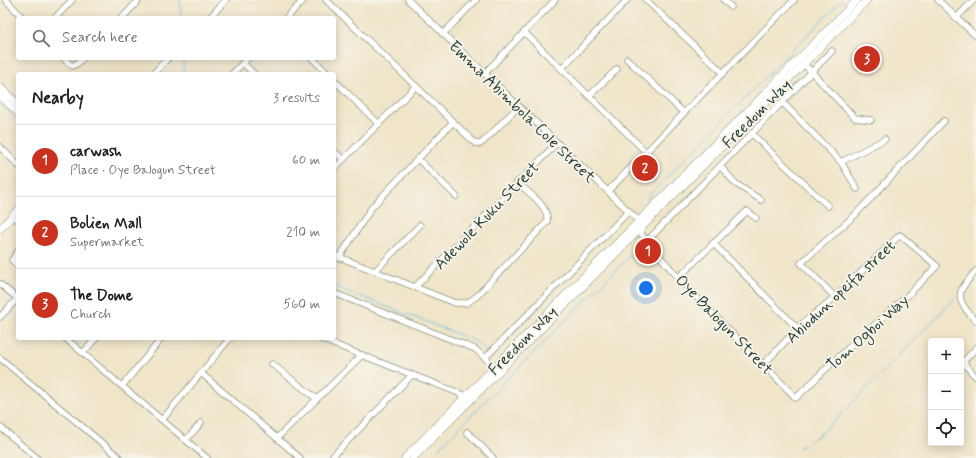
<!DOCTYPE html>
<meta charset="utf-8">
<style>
:root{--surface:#fff;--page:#f2f2f2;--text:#202124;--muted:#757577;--line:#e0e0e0;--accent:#c8321e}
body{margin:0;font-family:Mynerve,sans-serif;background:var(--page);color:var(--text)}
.controls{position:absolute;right:12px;bottom:12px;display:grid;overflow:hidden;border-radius:4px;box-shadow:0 2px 10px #0003}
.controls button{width:36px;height:36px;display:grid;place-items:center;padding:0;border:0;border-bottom:1px solid var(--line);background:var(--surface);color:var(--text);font:20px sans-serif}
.you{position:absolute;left:646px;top:288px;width:14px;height:14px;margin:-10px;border:3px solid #fff;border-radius:50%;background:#1a73e8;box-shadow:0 0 0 6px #1a73e833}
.badge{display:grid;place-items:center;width:26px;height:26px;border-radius:50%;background:var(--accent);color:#fff;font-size:13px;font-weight:700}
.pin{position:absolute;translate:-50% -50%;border:2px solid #fff;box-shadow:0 1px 4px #0006}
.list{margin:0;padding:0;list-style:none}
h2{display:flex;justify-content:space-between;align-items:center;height:52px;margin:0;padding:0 16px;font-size:17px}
h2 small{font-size:13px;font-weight:400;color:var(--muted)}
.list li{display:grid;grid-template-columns:26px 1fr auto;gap:12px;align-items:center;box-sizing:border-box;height:72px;padding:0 16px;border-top:1px solid var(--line)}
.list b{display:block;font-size:15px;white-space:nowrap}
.list p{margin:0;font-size:13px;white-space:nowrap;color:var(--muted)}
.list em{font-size:13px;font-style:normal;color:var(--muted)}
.icon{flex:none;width:22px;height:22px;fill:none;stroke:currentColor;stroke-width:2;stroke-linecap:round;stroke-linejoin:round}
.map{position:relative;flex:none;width:976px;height:458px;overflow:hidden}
.search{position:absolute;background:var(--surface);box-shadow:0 2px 10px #0003;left:16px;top:16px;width:320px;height:44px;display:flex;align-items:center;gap:10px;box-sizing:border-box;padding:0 14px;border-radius:4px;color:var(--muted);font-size:15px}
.panel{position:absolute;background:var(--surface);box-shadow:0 2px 10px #0003;left:16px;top:72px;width:320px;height:268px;border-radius:4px}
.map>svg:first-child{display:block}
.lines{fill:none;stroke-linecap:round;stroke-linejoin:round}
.stream{stroke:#5fbddd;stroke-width:1}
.minor-casing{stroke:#88917e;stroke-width:7}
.major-casing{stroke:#88917e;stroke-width:8}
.minor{stroke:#fff;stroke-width:5.5}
.major{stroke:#fff;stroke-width:7}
.labels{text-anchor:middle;stroke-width:4;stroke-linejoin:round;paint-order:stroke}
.street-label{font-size:16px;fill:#1f3d34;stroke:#f7f3e8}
</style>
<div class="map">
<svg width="976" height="458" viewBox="0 0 976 458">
<rect width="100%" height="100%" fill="#f7f3e8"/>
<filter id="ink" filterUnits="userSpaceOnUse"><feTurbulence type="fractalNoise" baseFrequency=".025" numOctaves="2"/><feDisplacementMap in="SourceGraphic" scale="8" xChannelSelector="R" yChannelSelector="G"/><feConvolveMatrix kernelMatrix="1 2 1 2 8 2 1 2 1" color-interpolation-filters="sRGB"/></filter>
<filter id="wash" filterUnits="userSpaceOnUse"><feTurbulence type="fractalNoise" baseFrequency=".012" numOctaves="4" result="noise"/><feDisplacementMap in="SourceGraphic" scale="16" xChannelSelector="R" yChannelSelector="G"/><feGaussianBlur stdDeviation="0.9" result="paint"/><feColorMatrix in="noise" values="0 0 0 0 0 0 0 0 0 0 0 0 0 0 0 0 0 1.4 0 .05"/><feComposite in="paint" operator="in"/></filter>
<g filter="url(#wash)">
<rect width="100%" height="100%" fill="#f0e5c9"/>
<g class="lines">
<g class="stream">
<path d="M 180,0 L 181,18"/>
<path d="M 183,58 L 184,74"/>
<path d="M 0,103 L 18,121"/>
<path d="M 646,209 L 649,195 L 842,0"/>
<path d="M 334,286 L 475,341 L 486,351"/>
<path d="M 799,448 L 820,434 L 845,411 L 957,296"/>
<path d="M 438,449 L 639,247 L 640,240"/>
<path d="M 430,458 L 433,455"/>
</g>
</g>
</g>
<g filter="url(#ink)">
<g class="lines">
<g class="minor-casing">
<g id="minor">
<path d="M 6,0 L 23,18"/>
<path d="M 326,0 L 475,143 L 480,144 L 483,142 L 518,107"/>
<path d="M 408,0 L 642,224"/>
<path d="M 646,0 L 723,73"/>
<path d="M 724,0 L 731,7"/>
<path d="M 938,0 L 976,36"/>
<path d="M 55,18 L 72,0"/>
<path d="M 122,18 L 139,0"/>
<path d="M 209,18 L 226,0"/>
<path d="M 286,18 L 304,0"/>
<path d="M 956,18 L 974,0"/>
<path d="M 524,32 L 646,152"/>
<path d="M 443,34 L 476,0"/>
<path d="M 63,58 L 72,66 L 78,63 L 83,58"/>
<path d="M 312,58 L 328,74"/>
<path d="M 627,59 L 684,113"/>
<path d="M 243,63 L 254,74"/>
<path d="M 804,64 L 855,118 L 871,120"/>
<path d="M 561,69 L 627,0"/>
<path d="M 153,74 L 168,58"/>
<path d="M 232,74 L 248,58"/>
<path d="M 484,74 L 555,0"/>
<path d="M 334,80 L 379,124"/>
<path d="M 589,96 L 617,69"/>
<path d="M 782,102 L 841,162 L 857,189"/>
<path d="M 752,134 L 828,206"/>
<path d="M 0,147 L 18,165"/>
<path d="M 334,151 L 343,159"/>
<path d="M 418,159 L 456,196"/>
<path d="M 841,162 L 885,139"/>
<path d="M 720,166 L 736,184 L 761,200"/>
<path d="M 334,169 L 416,86"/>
<path d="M 608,191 L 794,0"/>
<path d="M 16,218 L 18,220"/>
<path d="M 639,231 C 685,290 744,344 796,398 L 836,359 L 907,296 L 937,266 L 900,235 L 835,297 L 802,324 L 763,365"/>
<path d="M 647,241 L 832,51"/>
<path d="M 713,243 L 798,329"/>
<path d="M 18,251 L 12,260 L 18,266"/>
<path d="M 334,255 L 455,303 L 467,303 L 477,296 L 547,222 C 550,206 527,192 517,182"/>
<path d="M 339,258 L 372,207 L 453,122"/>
<path d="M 375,271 L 420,225"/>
<path d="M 976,271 C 955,294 955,298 976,321"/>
<path d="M 679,277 L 747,211 L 756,218"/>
<path d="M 0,284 L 18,299"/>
<path d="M 415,287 L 557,143"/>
<path d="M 334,293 L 475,349 L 495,367"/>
<path d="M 835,297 L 801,263 L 854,216 L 944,121"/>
<path d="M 0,317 L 17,299"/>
<path d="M 65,338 L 207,458"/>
<path d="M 318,338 L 469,397"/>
<path d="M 976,348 L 964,361 L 966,366 L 976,377"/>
<path d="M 83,353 L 96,338"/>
<path d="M 0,358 L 120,458"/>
<path d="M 485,358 L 629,211"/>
<path d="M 272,364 L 317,399"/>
<path d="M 201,373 L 300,458"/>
<path d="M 122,386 L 162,338"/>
<path d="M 162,420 L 230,338"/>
<path d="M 0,427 L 37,458"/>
<path d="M 467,432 L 493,458"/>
<path d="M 277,438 L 362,355"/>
<path d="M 186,440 L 201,423"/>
<path d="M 331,458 L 412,375"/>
</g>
</g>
<g class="major-casing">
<g id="major">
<path d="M 0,87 L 18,104"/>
<path d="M 0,95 L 18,113"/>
<path d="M 0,229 L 18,210"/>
<path d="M 405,458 L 857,0"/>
<path d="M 413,458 L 867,0"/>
</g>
</g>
<use href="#minor" class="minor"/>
<use href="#major" class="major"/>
</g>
</g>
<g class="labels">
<g class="street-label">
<text transform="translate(523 111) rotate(44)" y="6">Emma Abimbola Cole Street</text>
<text transform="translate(756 113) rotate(-45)" y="6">Freedom Way</text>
<text transform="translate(486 215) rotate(-46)" y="6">Adewole Kuku Street</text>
<text transform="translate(840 291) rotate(-43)" y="6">Abiodun opeifa street</text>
<text transform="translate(725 324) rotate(46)" y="6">Oye Balogun Street</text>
<text transform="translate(867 332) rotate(-42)" y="6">Tom Ogboi Way</text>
<text transform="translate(522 340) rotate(-45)" y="6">Freedom Way</text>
</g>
</g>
</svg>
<div class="controls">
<button>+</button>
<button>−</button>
<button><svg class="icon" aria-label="locate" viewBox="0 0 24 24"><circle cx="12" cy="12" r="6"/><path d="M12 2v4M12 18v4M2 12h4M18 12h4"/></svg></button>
</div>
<div class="you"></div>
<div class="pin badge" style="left:648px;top:251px">1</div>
<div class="pin badge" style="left:645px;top:168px">2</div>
<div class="pin badge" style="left:867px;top:59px">3</div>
<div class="search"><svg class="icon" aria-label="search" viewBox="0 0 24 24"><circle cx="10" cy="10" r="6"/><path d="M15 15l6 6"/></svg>Search here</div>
<section class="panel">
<h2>Nearby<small>3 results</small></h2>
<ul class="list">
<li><span class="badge">1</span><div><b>carwash</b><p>Place · Oye Balogun Street</p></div><em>60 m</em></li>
<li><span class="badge">2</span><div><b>Bolien Mall</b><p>Supermarket</p></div><em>210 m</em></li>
<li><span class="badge">3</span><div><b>The Dome</b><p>Church</p></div><em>560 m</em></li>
</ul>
</section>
</div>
